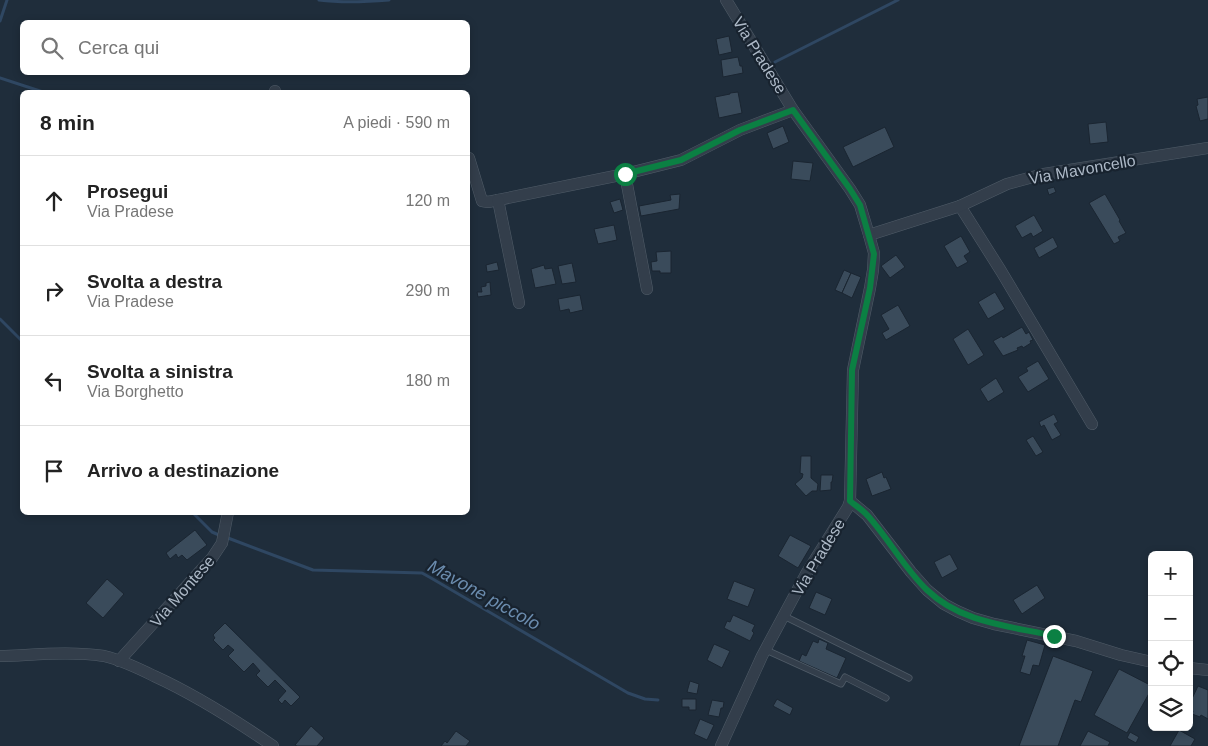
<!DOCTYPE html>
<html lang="it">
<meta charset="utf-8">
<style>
:root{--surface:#fff;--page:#f2f2f2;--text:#222;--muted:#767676;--line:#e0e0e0}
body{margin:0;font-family:Arial,sans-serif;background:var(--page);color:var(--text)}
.controls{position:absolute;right:15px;bottom:15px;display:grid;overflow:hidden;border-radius:8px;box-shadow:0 2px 8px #0003}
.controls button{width:45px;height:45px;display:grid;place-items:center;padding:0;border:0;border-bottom:1px solid var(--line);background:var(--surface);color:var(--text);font:25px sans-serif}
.stop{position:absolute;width:15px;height:15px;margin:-11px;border:4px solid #0b8043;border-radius:50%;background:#fff}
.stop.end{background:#0b8043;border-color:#fff;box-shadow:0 1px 5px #0008}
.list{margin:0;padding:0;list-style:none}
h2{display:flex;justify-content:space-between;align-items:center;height:65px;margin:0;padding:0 20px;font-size:21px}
h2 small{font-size:16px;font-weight:400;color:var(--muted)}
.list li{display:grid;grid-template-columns:32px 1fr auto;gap:15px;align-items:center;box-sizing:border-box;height:90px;padding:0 20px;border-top:1px solid var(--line)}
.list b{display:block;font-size:19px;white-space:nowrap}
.list p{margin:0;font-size:16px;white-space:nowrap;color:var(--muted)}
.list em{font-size:16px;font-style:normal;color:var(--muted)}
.icon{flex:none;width:28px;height:28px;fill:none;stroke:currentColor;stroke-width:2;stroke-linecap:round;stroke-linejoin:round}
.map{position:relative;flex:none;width:1208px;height:746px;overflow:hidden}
.search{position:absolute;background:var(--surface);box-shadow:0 2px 8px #0003;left:20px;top:20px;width:450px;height:55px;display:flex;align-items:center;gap:12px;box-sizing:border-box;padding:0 18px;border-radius:8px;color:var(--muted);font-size:19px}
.panel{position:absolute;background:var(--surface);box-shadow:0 2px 8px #0003;left:20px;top:90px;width:450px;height:425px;border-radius:8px}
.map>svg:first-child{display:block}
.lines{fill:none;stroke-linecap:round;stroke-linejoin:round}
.stream{stroke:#2f4762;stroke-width:3}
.building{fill:#3a4b5b;stroke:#1a2531}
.service-casing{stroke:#505c68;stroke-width:7}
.minor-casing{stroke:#505c68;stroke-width:12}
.service{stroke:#333e4b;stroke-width:5.5}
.minor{stroke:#333e4b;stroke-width:11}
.route{stroke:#0b8043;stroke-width:6}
.labels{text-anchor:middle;stroke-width:4.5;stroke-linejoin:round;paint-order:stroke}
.street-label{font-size:16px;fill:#adb9c7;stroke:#18232f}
.water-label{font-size:18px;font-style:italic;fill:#6b8cae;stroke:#18232f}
</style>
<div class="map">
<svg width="1208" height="746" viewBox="0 0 1208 746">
<rect width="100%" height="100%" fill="#1f2d3b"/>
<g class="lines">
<g class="stream">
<path d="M 319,0 C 342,3 365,2 389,0"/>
<path d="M 0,21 L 7,0"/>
<path d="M 775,62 L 898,0"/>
<path d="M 0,78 L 43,92"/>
<path d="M 0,319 L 22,341"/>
<path d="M 192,512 L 212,532 L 219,535"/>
<path d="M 228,538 L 313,570 L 422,573 L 431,578 L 628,693 L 645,699 L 658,700"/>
</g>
</g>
<g class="building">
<path d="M 729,36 L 732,52 L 719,55 L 716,39 Z"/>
<path d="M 738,57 L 740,66 L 742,66 L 743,73 L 723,77 L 721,60 Z"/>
<path d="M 738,92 L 742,113 L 719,118 L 715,97 L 730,94 L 730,93 Z"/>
<path d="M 1208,97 L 1208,119 L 1200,121 L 1196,106 L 1198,105 L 1197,99 Z"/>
<path d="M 1106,122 L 1108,142 L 1090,144 L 1088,124 Z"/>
<path d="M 783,126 L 789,142 L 773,149 L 767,133 Z"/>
<path d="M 885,127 L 894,147 L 853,167 L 843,147 Z"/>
<path d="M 793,161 L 813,163 L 810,181 L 791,179 Z"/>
<path d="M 1054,187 L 1056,192 L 1049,195 L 1047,189 Z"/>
<path d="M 680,194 L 679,209 L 641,216 L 639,206 L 671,200 L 670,195 Z"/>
<path d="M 1105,194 L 1120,220 L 1119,221 L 1126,233 L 1118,237 L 1120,241 L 1114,244 L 1089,203 Z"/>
<path d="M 620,199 L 623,210 L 614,213 L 610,202 Z"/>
<path d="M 1034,215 L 1043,231 L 1033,237 L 1031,233 L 1022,238 L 1015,226 Z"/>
<path d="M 614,225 L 617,240 L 598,244 L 594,229 Z"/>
<path d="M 961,236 L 970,252 L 964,256 L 968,262 L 957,268 L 944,246 Z"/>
<path d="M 1053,237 L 1058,247 L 1039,258 L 1034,248 Z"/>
<path d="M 671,251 L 671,273 L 660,273 L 660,271 L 652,271 L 651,262 L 657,261 L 656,252 Z"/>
<path d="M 896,255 L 905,267 L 890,278 L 881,266 Z"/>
<path d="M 497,262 L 499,270 L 487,272 L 486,265 Z"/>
<path d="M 572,263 L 576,282 L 562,284 L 558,266 Z"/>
<path d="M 544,265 L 545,269 L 552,268 L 556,284 L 535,288 L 531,269 Z"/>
<path d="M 844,270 L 851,273 L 842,293 L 835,290 Z"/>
<path d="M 851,273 L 861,277 L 852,298 L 842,293 Z"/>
<path d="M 490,282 L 491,295 L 478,297 L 477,292 L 482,292 L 481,287 L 486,286 L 486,283 Z"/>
<path d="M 995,292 L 1005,309 L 988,319 L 978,302 Z"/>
<path d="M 580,295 L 583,310 L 570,313 L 569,309 L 560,311 L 558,299 Z"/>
<path d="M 898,305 L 910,326 L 886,340 L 882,333 L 889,329 L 881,315 Z"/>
<path d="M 1022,327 L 1026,334 L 1029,332 L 1033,340 L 1030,341 L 1031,343 L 1023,348 L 1022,346 L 1017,348 L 1018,350 L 1003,356 L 993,341 L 1002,336 L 1003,338 Z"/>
<path d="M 968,329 L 984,355 L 968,365 L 953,339 Z"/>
<path d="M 1038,361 L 1049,379 L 1028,392 L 1018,377 L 1028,371 L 1026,368 Z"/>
<path d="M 996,378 L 1004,392 L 988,402 L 980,389 Z"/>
<path d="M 1054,414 L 1058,422 L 1054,424 L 1061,435 L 1052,440 L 1044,425 L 1041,427 L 1039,422 Z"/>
<path d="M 1033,436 L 1043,452 L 1036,456 L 1026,440 Z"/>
<path d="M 801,456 L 811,456 L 811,478 L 818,484 L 817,491 L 812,491 L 806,496 L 795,484 L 802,478 L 803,474 L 800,473 Z"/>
<path d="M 882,472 L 884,478 L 886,477 L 891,489 L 872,496 L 866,479 Z"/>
<path d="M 821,475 L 833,475 L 832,482 L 831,482 L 831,490 L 820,491 Z"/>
<path d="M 195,530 L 207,545 L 187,560 L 182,555 L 178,558 L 176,554 L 170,559 L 166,553 Z"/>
<path d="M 790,535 L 811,546 L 798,568 L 778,556 Z"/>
<path d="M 950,554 L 958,569 L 942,578 L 934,562 Z"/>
<path d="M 107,579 L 124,594 L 103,618 L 86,603 Z"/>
<path d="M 734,581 L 755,589 L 748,607 L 727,599 Z"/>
<path d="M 1037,585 L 1045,598 L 1022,614 L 1013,600 Z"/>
<path d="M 816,592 L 832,599 L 825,615 L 809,608 Z"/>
<path d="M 733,615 L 755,625 L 752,631 L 754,633 L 750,641 L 724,628 L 727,621 L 730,622 Z"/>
<path d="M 225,623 L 300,697 L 291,706 L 285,700 L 282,704 L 278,700 L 286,691 L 275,680 L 268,687 L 256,675 L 260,671 L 253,663 L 244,672 L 228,656 L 234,650 L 228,645 L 223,650 L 213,640 L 215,638 L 213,635 Z"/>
<path d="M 819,639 L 828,643 L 826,649 L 846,658 L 837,678 L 799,661 L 802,654 L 806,656 L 813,641 L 818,643 Z"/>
<path d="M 1027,640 L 1045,645 L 1039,666 L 1033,665 L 1030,675 L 1020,672 L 1025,656 L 1022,656 Z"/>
<path d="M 714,644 L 730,651 L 722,668 L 707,660 Z"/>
<path d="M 1053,656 L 1093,671 L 1081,702 L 1075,700 L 1058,746 L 1019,746 Z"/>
<path d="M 1119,669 L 1152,686 L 1152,688 L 1127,733 L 1094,715 Z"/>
<path d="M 690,681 L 699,684 L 697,694 L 687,692 Z"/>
<path d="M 1198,686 L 1208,690 L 1208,719 L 1201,715 L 1200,717 L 1192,714 L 1193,711 L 1189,709 L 1189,705 Z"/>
<path d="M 682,699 L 696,699 L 696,710 L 689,710 L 689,707 L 682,707 Z"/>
<path d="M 777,699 L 793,708 L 790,715 L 773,706 Z"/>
<path d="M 712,700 L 724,702 L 723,708 L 721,708 L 719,717 L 708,715 Z"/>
<path d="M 700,719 L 714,725 L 707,740 L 694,734 Z"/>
<path d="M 311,726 L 324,738 L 317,746 L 297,746 L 295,745 Z"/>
<path d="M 1179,730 L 1195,739 L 1191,746 L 1170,746 Z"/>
<path d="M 456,731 L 470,741 L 466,746 L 441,746 L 445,741 L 447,743 Z"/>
<path d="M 1088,731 L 1110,742 L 1108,746 L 1080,746 Z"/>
<path d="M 1130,732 L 1139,737 L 1136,743 L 1127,738 Z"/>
</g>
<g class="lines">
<g class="service-casing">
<g id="service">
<path d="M 784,616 L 909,678"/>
<path d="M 766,650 L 841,684 L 845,677 L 886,698"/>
</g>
</g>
<g class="minor-casing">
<g id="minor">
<path d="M 275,92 L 275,91"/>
<path d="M 469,158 L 482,201 L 488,202 L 625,174 L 681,160 L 740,130 L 793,110"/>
<path d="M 625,174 L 647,289"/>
<path d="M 498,200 L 519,303"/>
<path d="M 960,206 L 1001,271 L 1092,424"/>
<path d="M 869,235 L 960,206 L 1007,184 L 1044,174 L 1208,148"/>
<path d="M 850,501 L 867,515 L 911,572 L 927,590 L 944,604 L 957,611 L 973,618 L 994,624 L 1076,641 L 1121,655 L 1152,662"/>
<path d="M 0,656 C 34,655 70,651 104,656 C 121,660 138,668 154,676 C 196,695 235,720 273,746"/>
<path d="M 119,661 L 212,558 L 222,543 L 228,512"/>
<path d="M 1189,668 L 1208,670"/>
<path d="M 721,746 L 762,656 L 806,574 L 848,507 L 850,501 L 853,370 L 870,288 L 873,270 L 874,253 L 869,235 L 860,205 L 850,189 L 793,110 L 726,0"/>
</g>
</g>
<use href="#service" class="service"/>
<use href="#minor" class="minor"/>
</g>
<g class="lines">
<path class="route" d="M 625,174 L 681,160 L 740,130 L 793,110 L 850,189 L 860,205 L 874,254 L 870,288 L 852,370 L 850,501 C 856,506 863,510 868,516 C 889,539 904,568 927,590 C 961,623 1010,626 1054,636"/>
</g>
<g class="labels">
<g class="street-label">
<text transform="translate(760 55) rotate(58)" y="6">Via Pradese</text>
<text transform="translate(1082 169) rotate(-10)" y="6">Via Mavoncello</text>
<text transform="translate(818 557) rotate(-59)" y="6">Via Pradese</text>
<text transform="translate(182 591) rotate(-49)" y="6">Via Montese</text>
</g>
<g class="water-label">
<text transform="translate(484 595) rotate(29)" y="6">Mavone piccolo</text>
</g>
</g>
</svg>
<div class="controls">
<button>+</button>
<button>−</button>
<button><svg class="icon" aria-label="locate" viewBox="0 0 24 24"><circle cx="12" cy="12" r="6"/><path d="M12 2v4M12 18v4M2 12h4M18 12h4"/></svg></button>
<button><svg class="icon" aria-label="layers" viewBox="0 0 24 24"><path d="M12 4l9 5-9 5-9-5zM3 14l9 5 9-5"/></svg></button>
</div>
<div class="stop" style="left:625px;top:174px"></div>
<div class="stop end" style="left:1054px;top:636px"></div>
<div class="search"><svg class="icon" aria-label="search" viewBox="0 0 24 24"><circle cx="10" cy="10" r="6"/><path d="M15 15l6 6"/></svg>Cerca qui</div>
<section class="panel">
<h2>8 min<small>A piedi · 590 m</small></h2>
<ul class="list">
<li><svg class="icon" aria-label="ahead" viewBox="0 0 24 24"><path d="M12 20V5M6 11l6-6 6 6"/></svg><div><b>Prosegui</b><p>Via Pradese</p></div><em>120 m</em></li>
<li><svg class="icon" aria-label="right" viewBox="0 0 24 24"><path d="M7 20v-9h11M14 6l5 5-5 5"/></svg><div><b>Svolta a destra</b><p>Via Pradese</p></div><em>290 m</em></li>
<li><svg class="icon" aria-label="left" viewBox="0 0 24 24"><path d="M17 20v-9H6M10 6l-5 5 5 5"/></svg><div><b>Svolta a sinistra</b><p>Via Borghetto</p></div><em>180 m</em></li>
<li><svg class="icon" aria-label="arrive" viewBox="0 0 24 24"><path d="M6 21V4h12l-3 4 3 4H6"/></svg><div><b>Arrivo a destinazione</b></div></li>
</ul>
</section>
</div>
